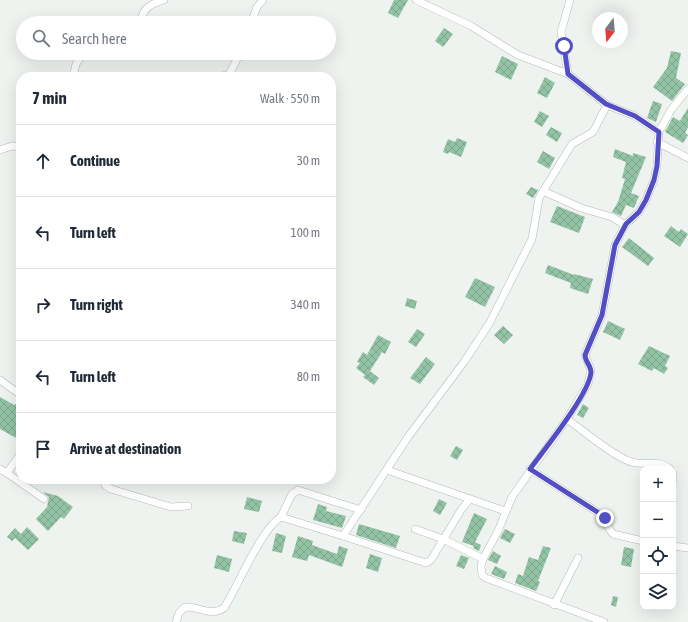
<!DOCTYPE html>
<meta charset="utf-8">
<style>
:root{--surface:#fff;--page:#f6f6f7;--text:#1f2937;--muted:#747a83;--line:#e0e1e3}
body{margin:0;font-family:"Asap Condensed",sans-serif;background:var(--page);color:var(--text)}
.controls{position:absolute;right:12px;bottom:12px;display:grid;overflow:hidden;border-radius:8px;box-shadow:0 4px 16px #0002}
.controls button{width:36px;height:36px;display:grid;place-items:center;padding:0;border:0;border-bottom:1px solid var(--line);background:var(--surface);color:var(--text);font:20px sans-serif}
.compass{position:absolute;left:592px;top:12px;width:36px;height:36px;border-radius:50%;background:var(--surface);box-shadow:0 4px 16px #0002;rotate:196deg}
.stop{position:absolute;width:12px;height:12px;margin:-9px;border:3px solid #524fc6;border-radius:50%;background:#fff}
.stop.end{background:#524fc6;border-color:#fff;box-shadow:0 1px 4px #0008}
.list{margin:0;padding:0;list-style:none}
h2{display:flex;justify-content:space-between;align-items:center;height:52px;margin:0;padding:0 16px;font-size:17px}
h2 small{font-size:13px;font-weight:400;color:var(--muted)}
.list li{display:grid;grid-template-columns:26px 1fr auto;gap:12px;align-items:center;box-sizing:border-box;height:72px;padding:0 16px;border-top:1px solid var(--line)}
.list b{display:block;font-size:15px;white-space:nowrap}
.list em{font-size:13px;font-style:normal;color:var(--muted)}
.icon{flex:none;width:22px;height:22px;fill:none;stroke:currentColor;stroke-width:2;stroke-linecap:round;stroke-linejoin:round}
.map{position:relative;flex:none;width:688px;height:622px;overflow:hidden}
.search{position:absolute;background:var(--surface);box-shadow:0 4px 16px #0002;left:16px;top:16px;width:320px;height:44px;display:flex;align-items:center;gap:10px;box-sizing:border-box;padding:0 14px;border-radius:22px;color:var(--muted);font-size:15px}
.panel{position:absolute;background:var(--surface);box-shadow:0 4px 16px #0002;left:16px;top:72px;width:320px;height:412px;border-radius:16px}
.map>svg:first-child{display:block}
.building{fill:url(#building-cross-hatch)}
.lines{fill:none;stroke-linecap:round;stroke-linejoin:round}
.street-casing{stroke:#b5bab7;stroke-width:8}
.street{stroke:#fff;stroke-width:7}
.route{stroke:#524fc6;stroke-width:5}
</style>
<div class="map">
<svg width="688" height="622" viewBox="0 0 688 622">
<defs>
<pattern id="building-cross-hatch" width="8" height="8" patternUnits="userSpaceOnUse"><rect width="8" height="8" fill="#93c3a5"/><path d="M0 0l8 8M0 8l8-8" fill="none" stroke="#7da68d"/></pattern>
</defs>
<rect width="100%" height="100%" fill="#eef3f0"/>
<g class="building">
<path d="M 394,0 L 408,0 L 398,18 L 388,13 Z"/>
<path d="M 267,16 L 281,23 L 264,23 Z"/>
<path d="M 444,28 L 453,34 L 443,47 L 435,41 Z"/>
<path d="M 671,51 L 681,53 L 676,78 L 685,84 L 672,101 L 653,87 L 667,68 Z"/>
<path d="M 502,56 L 518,64 L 511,80 L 495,72 Z"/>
<path d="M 545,77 L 555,83 L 547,98 L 537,93 Z"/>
<path d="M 653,101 L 662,104 L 656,122 L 647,118 Z"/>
<path d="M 688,108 L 688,127 L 685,133 L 688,135 L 683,143 L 665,132 L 673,117 L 680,121 Z"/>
<path d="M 540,111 L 549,116 L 542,127 L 534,122 Z"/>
<path d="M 551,127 L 562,133 L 557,142 L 546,135 Z"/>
<path d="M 457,138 L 467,142 L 461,157 L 449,152 L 448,154 L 443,152 L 448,139 L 455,142 Z"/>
<path d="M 615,149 L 633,156 L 633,153 L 646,157 L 631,193 L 639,196 L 634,208 L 626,205 L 621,216 L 612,212 L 618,202 L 625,179 L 622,178 L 626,162 L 613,157 Z"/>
<path d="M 543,151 L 555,158 L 549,169 L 537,162 Z"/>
<path d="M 531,187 L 538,190 L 533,198 L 526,194 Z"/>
<path d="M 557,206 L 585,217 L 579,233 L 550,222 Z"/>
<path d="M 671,226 L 679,232 L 681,229 L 688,234 L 680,247 L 664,236 Z"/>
<path d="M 629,238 L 654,258 L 648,266 L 622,247 Z"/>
<path d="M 548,265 L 574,275 L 574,274 L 593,279 L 588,294 L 570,288 L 571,283 L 545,273 Z"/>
<path d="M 475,278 L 495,287 L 485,307 L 465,297 Z"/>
<path d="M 407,298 L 417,301 L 415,309 L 405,306 Z"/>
<path d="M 608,321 L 625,329 L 620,340 L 603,332 Z"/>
<path d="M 503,326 L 513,335 L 504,344 L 494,335 Z"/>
<path d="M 417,329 L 425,334 L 416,347 L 408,342 Z"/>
<path d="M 378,335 L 391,342 L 385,354 L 382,352 L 370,371 L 379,378 L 374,385 L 363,377 L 365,375 L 356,368 L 360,363 L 357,362 L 363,352 L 367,355 Z"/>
<path d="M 649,346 L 670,356 L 665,366 L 668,368 L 664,374 L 654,368 L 652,371 L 638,364 Z"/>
<path d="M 426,357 L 435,364 L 420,384 L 410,378 Z"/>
<path d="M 0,397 L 14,405 L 21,401 L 21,434 L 18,439 L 0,429 Z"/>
<path d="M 583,404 L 589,408 L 583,418 L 577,415 Z"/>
<path d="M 456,446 L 463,450 L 457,460 L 450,456 Z"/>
<path d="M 43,492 L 58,496 L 73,507 L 64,519 L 61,517 L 48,531 L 36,519 L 47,507 L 49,497 Z"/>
<path d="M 247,497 L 262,501 L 259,512 L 244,509 Z"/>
<path d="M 439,499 L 447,503 L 440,515 L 433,511 Z"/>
<path d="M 318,504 L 327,507 L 326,511 L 346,516 L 342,528 L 313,520 Z"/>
<path d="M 474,513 L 487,519 L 475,542 L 481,545 L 479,551 L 473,548 L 474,546 L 462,542 Z"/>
<path d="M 359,524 L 400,536 L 396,548 L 356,535 Z"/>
<path d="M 27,527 L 39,539 L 28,550 L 15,538 L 12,541 L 7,537 L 15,528 L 21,534 Z"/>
<path d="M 505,529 L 515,534 L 510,543 L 500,538 Z"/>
<path d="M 234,531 L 247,533 L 244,544 L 232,541 Z"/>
<path d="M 276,533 L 286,536 L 282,553 L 272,551 Z"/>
<path d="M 298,536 L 313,541 L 312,545 L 337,554 L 339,546 L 348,549 L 342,567 L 309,555 L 307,561 L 292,557 Z"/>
<path d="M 543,546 L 551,548 L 538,581 L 540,582 L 536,591 L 515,583 L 518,574 L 523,576 L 529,557 L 538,560 Z"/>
<path d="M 624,547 L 634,549 L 631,567 L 621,565 Z"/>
<path d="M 493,551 L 501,556 L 497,564 L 488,560 Z"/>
<path d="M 370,554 L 382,558 L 378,572 L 366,568 Z"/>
<path d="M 217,555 L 232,559 L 229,572 L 214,568 Z"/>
<path d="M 461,555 L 469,558 L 464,569 L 456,566 Z"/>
<path d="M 495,566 L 507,572 L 504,579 L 491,574 Z"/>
<path d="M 613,596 L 618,597 L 616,607 L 611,605 Z"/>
</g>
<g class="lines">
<g class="street-casing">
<g id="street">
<path d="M 416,0 L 471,26 L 518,55 L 568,74 L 607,105 L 635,116 L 659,132"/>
<path d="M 140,23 C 143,8 150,4 164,0"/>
<path d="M 251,23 L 257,7 L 263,0"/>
<path d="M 568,74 L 561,32 L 570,0"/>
<path d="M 73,77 L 76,64 L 83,53"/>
<path d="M 213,77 L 229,75 L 240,53"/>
<path d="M 657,142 L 688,158"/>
<path d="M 0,150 L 12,146 L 21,147"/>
<path d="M 543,191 L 581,208 L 612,217 L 625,225"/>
<path d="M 0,380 L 21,395"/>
<path d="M 567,419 C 581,429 617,459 632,462 C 645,466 659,459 670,469"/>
<path d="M 0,469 L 7,473 L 21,453"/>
<path d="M 530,469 L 602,515 L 610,530 L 613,534 L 643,541"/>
<path d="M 387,470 L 505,511"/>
<path d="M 7,473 L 44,499"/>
<path d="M 673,474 L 673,479"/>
<path d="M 104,479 L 105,485 L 111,489 L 171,507 L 188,506"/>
<path d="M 281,517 L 292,494 L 298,490 L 361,510"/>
<path d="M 415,529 L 443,539 L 483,559"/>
<path d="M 343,536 L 426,563 L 431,560 L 461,510 L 470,499"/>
<path d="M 673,546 L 688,548"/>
<path d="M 554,605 L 578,558"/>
<path d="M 176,622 L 179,613 L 185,607 C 198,606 212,617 224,608 C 238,586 261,529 281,517 L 343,536 L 408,437 L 464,362 L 489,324 L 532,239 L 539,198 L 572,144 L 593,132 L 607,105"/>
<path d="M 604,622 L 486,578 L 482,575 L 481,566 L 483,559 L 498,531 L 512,497 L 567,419 L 588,384 L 591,370 L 585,355 L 602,315 L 615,245 L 625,225 L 639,212 L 646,200 L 654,180 L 657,166 L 659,132 L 671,110 L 688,89"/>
</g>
</g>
<use href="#street" class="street"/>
</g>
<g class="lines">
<path class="route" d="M 564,46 L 568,74 L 606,104 L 635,116 L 659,132 L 657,166 L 654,180 L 646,200 L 639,212 L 626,224 L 615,245 L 602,315 L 585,355 C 585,361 591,366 591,372 C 590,393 544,450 530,469 L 602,515 L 605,518"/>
</g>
</svg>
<div class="controls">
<button>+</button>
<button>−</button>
<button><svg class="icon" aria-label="locate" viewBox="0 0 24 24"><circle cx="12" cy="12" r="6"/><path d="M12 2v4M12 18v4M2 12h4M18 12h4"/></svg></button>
<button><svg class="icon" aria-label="layers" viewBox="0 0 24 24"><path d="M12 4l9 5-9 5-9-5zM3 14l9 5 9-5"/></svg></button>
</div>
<svg class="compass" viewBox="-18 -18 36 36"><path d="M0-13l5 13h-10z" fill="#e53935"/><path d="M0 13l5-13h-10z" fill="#747a83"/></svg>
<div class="stop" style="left:564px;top:46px"></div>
<div class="stop end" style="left:605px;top:518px"></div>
<div class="search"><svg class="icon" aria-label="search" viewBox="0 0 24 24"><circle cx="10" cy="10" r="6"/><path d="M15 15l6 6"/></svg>Search here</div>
<section class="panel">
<h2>7 min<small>Walk · 550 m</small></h2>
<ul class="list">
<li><svg class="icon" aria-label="ahead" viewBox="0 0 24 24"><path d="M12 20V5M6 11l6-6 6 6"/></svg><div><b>Continue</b></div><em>30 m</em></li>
<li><svg class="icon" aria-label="left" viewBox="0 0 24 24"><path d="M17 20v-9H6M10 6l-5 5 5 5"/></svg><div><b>Turn left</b></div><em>100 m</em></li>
<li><svg class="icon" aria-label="right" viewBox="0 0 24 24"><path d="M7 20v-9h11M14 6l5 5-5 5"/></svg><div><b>Turn right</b></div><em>340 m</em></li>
<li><svg class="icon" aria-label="left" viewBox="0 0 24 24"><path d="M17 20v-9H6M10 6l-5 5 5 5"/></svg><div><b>Turn left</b></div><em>80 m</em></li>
<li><svg class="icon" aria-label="arrive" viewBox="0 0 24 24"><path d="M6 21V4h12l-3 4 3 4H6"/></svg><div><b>Arrive at destination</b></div></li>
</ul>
</section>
</div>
